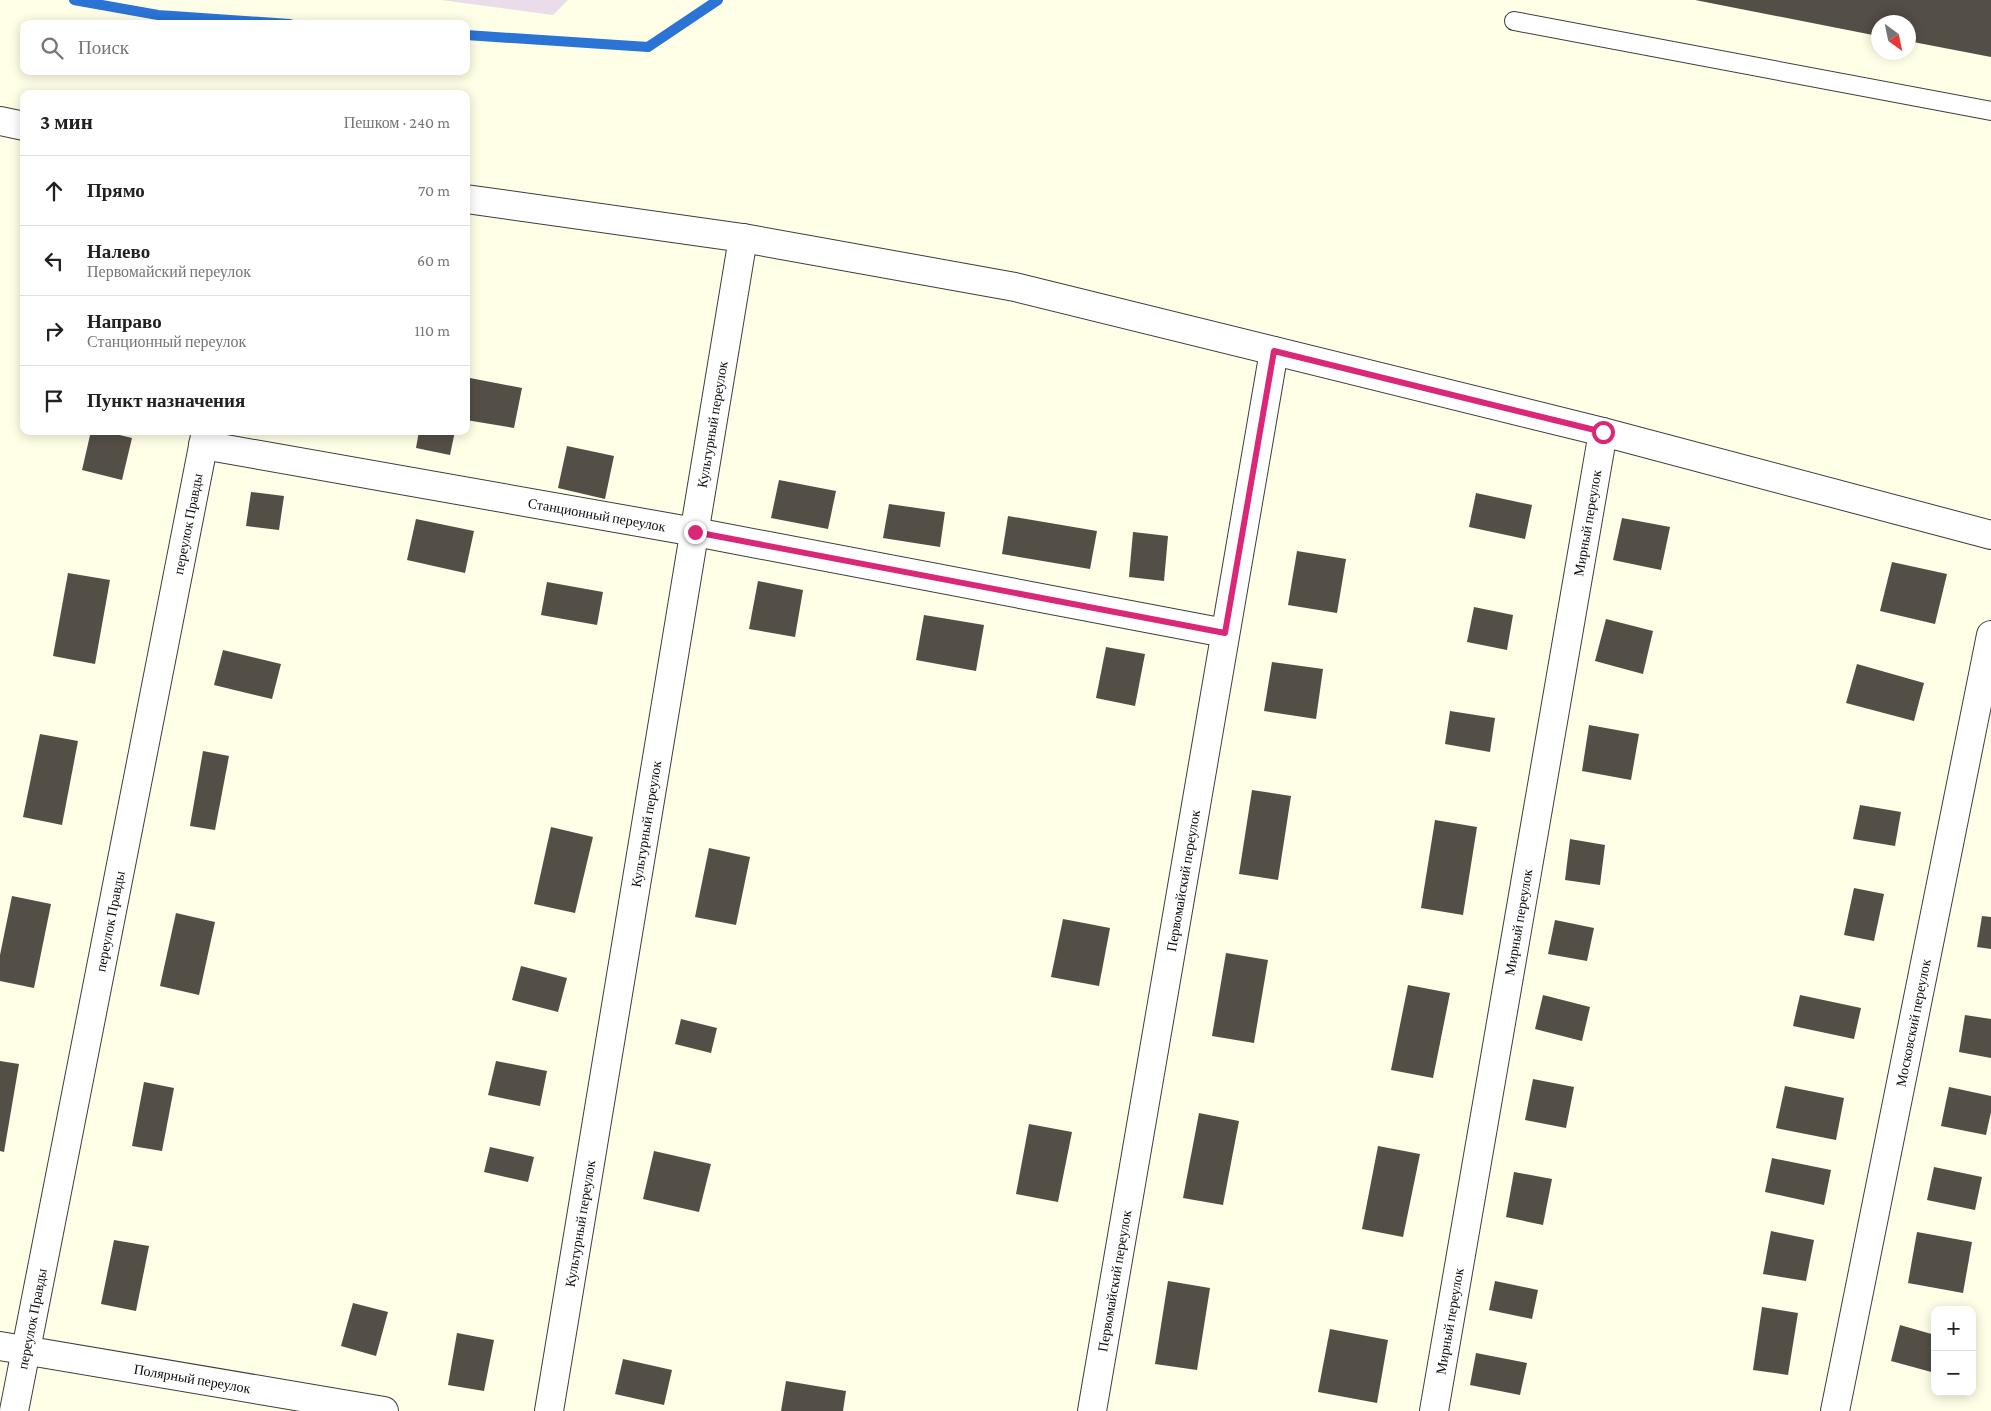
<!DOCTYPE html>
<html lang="ru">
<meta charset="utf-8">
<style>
:root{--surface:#fff;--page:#f6f6f6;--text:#202124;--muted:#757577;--line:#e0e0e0}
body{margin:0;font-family:"Crimson Pro",serif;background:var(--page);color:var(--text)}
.controls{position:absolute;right:15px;bottom:15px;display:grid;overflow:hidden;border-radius:10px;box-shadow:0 2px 12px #0003}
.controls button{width:45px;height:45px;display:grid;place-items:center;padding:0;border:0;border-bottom:1px solid var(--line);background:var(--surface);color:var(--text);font:25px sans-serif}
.compass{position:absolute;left:1871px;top:15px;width:45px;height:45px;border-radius:50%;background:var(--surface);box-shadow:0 2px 12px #0003;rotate:147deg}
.stop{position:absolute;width:15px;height:15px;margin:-11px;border:4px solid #db2777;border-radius:50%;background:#fff}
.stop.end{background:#db2777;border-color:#fff;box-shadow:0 1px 5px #0008}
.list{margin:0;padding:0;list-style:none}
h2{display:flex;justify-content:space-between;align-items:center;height:65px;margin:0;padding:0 20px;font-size:21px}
h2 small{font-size:16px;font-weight:400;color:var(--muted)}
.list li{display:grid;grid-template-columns:32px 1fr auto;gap:15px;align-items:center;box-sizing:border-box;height:70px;padding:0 20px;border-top:1px solid var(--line)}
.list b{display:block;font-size:19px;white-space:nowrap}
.list p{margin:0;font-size:16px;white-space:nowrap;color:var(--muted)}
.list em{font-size:16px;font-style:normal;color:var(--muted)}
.icon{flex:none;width:28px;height:28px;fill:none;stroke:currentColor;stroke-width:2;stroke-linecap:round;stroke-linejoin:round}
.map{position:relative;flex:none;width:1991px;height:1411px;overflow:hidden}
.search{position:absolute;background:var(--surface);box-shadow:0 2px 12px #0003;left:20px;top:20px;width:450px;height:55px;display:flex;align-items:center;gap:12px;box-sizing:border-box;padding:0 18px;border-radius:10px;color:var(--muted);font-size:19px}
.panel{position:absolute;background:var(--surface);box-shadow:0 2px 12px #0003;left:20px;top:90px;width:450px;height:345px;border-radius:10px}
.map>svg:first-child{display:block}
.industrial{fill:#eadde9}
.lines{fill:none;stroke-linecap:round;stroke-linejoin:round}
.stream{stroke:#2b73d5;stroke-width:10}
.building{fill:#534e46}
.service-casing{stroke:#3d3d3d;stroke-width:20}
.minor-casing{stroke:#3d3d3d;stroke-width:30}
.service{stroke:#fff;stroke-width:18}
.minor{stroke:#fff;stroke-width:28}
.route{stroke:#db2777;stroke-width:6}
.labels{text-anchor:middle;stroke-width:5;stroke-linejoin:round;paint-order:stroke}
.street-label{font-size:14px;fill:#0a0a0a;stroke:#fff}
</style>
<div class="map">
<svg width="1991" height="1411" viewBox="0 0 1991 1411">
<rect width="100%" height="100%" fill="#ffffe7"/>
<path class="industrial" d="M 441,0 L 568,0 L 553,15 Z"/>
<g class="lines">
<g class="stream">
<path d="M 74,0 L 158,15 L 290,24"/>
<path d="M 466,35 L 648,47 L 718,0"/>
</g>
</g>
<g class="building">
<path d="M 1695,0 L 1991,0 L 1991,57 L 1908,41 L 1908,22 L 1878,22 L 1878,36 Z"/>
<path d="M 470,378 L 522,388 L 514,428 L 466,420 L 466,397 Z"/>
<path d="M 91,431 L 103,431 L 132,438 L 122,480 L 82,470 Z"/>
<path d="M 419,431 L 455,431 L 450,455 L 416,448 Z"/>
<path d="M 567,446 L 614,456 L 605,499 L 558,488 Z"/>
<path d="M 779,480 L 836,491 L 828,529 L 771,518 Z"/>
<path d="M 251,492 L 284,496 L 279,530 L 246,526 Z"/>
<path d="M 1476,493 L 1532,505 L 1525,539 L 1469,527 Z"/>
<path d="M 889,504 L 945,512 L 940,547 L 883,538 Z"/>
<path d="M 1008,516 L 1097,531 L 1090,569 L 1002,554 Z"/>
<path d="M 1622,518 L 1670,527 L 1661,570 L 1613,560 Z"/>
<path d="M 416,519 L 474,531 L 465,573 L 407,560 Z"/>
<path d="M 1133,532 L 1168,536 L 1164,581 L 1129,577 Z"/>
<path d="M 1297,551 L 1346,559 L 1337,613 L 1288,605 Z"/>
<path d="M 1892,562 L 1947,574 L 1935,624 L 1880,611 Z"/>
<path d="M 68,573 L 110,580 L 95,664 L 53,656 Z"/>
<path d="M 758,581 L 803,590 L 795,637 L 749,629 Z"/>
<path d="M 547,582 L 603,592 L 597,625 L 541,615 Z"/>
<path d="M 1474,607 L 1513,615 L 1507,650 L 1467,642 Z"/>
<path d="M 924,615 L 984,625 L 976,671 L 916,660 Z"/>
<path d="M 1606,619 L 1653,631 L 1643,674 L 1595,661 Z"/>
<path d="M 1106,647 L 1145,654 L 1135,706 L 1096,698 Z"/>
<path d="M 223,650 L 281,664 L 272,699 L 214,685 Z"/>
<path d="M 1272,662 L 1323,669 L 1316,719 L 1264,711 Z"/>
<path d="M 1857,664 L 1924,683 L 1914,721 L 1846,703 Z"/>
<path d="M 1450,711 L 1495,718 L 1490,752 L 1445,744 Z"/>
<path d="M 1589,725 L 1639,734 L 1631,780 L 1582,771 Z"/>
<path d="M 40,734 L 78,741 L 62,825 L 23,817 Z"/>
<path d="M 203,751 L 229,756 L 215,830 L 190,826 Z"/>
<path d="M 1252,790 L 1291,796 L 1278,880 L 1239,874 Z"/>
<path d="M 1860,805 L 1901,812 L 1895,846 L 1853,839 Z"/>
<path d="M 1435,820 L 1477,827 L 1463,915 L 1421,908 Z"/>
<path d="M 551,827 L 593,837 L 575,913 L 534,904 Z"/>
<path d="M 1570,839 L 1605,845 L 1600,885 L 1565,880 Z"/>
<path d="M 709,848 L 750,857 L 736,925 L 695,917 Z"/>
<path d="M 1854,888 L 1884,894 L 1874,941 L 1844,935 Z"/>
<path d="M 12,896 L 51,904 L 34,988 L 0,981 L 0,955 Z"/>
<path d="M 176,913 L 215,922 L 199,995 L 160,986 Z"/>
<path d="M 1982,916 L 1991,917 L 1991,949 L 1977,947 Z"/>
<path d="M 1063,919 L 1110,928 L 1099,986 L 1051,977 Z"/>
<path d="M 1555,920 L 1594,928 L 1587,961 L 1548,954 Z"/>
<path d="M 1226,953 L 1268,960 L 1254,1043 L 1212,1036 Z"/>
<path d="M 521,966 L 567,978 L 558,1012 L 512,1000 Z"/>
<path d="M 1408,985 L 1450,993 L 1433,1078 L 1391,1070 Z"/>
<path d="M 1543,995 L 1590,1007 L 1582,1041 L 1535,1029 Z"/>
<path d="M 1800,995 L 1861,1008 L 1854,1039 L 1793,1026 Z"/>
<path d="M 1965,1015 L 1991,1019 L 1991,1058 L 1959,1052 Z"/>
<path d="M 681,1019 L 717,1028 L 711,1053 L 675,1044 Z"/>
<path d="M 0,1061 L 19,1064 L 4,1152 L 0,1151 Z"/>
<path d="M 496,1061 L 547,1071 L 540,1106 L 488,1095 Z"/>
<path d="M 1533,1079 L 1574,1087 L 1566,1128 L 1525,1120 Z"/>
<path d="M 144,1082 L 174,1088 L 162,1151 L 132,1146 Z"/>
<path d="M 1785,1086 L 1844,1098 L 1836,1140 L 1776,1128 Z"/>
<path d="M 1949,1087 L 1991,1096 L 1991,1112 L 1986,1135 L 1941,1126 Z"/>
<path d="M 1199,1113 L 1239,1121 L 1223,1205 L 1183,1198 Z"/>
<path d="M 1029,1124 L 1072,1132 L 1058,1202 L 1016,1194 Z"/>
<path d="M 1378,1146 L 1420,1154 L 1403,1237 L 1362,1229 Z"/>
<path d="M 490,1147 L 534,1157 L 528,1182 L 484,1172 Z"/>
<path d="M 654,1151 L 711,1164 L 699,1212 L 643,1199 Z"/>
<path d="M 1772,1158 L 1831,1170 L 1824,1205 L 1765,1192 Z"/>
<path d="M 1934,1167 L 1982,1177 L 1975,1210 L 1927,1200 Z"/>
<path d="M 1514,1172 L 1552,1179 L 1543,1225 L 1506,1217 Z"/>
<path d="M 1771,1231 L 1814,1240 L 1806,1281 L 1763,1274 Z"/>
<path d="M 1917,1232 L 1972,1242 L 1963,1293 L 1908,1283 Z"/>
<path d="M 114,1240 L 149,1246 L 136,1311 L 101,1304 Z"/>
<path d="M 1168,1281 L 1210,1288 L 1197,1370 L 1155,1364 Z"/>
<path d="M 1495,1281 L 1538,1290 L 1532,1319 L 1489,1310 Z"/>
<path d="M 353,1303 L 388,1312 L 376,1356 L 341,1346 Z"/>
<path d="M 1762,1307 L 1798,1313 L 1788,1375 L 1753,1370 Z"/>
<path d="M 1900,1325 L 1935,1335 L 1935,1373 L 1891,1361 Z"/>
<path d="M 1330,1329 L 1388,1340 L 1377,1403 L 1318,1392 Z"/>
<path d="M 457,1333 L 494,1340 L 484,1391 L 448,1385 Z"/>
<path d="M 1476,1353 L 1527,1363 L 1520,1395 L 1470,1385 Z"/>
<path d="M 623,1359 L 672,1370 L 664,1405 L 615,1394 Z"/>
<path d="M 786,1381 L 846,1391 L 843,1411 L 781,1411 Z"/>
</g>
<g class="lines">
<g class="service-casing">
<path id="service" d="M 1514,21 L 1991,111"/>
</g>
<g class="minor-casing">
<g id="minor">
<path d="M 0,121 L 24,126"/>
<path d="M 466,199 L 743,238 L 1015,287 L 1603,432 L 1991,535"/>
<path id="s1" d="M 203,445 L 695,532 L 1225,633"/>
<path id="s2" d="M 0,1346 L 384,1411"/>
<path id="s3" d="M 14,1411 L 206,431"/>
<path id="s4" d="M 549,1411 L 743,238"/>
<path id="s5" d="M 1092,1411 L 1274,351"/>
<path id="s6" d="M 1434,1411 L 1603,432"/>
<path id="s7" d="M 1835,1411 L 1991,635"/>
</g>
</g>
<use href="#service" class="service"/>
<use href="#minor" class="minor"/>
</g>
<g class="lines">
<path class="route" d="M 695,532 L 1225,633 L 1274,351 L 1603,432"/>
</g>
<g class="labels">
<g class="street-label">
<text dy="5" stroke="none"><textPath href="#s4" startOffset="1000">Культурный переулок</textPath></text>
<text dy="5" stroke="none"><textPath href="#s1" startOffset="400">Станционный переулок</textPath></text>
<text dy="5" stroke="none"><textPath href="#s6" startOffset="901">Мирный переулок</textPath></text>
<text dy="5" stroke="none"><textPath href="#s3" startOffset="904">переулок Правды</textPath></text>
<text dy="5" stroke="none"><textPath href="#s4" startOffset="595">Культурный переулок</textPath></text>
<text dy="5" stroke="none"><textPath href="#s5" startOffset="538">Первомайский переулок</textPath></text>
<text dy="5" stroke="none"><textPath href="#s3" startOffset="499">переулок Правды</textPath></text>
<text dy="5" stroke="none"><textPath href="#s6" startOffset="496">Мирный переулок</textPath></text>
<text dy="5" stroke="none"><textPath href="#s7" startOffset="396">Московский переулок</textPath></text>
<text dy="5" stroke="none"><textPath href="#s4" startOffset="190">Культурный переулок</textPath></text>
<text dy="5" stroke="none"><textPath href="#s5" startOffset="132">Первомайский переулок</textPath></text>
<text dy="5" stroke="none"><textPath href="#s3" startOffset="94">переулок Правды</textPath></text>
<text dy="5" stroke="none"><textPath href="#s6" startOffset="91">Мирный переулок</textPath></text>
<text dy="5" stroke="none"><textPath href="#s2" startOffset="195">Полярный переулок</textPath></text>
</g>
</g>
</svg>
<div class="controls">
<button>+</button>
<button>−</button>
</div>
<svg class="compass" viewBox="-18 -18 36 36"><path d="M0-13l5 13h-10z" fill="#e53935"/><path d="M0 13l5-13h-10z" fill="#757577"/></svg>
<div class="stop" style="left:1603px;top:432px"></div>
<div class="stop end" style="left:695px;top:532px"></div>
<div class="search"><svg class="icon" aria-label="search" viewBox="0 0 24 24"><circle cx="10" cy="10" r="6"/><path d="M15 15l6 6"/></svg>Поиск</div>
<section class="panel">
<h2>3 мин<small>Пешком · 240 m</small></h2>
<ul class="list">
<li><svg class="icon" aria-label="ahead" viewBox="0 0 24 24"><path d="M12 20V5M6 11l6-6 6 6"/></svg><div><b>Прямо</b></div><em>70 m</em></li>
<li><svg class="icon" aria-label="left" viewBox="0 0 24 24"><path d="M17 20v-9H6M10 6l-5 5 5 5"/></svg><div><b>Налево</b><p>Первомайский переулок</p></div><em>60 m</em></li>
<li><svg class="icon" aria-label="right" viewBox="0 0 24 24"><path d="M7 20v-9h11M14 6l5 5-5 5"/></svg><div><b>Направо</b><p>Станционный переулок</p></div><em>110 m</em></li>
<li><svg class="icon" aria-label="arrive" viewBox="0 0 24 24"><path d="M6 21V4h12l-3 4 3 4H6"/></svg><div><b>Пункт назначения</b></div></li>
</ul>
</section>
</div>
